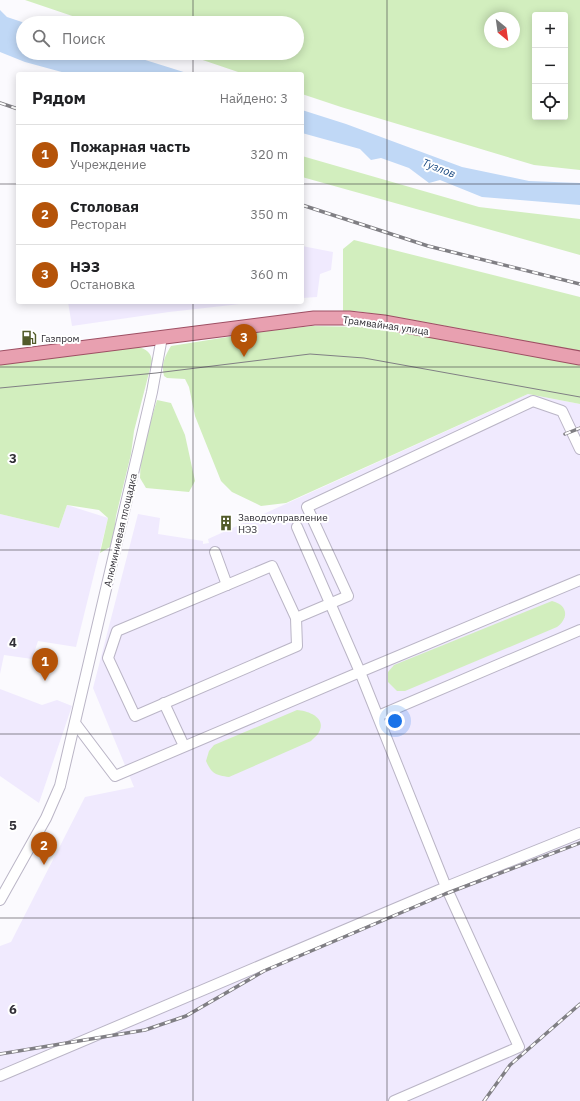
<!DOCTYPE html>
<html lang="ru">
<meta charset="utf-8">
<style>
:root{--surface:#fff;--page:#f2f2f2;--text:#202124;--muted:#757577;--line:#e0e0e0;--accent:#b45309}
body{margin:0;font-family:"IBM Plex Sans",sans-serif;background:var(--page);color:var(--text)}
.controls{position:absolute;right:12px;top:12px;display:grid;overflow:hidden;border-radius:4px;box-shadow:0 2px 10px #0003}
.controls button{width:36px;height:36px;display:grid;place-items:center;padding:0;border:0;border-bottom:1px solid var(--line);background:var(--surface);color:var(--text);font:20px sans-serif}
.compass{position:absolute;left:484px;top:12px;width:36px;height:36px;border-radius:50%;background:var(--surface);box-shadow:0 2px 10px #0003;rotate:151deg}
.you{position:absolute;left:395px;top:721px;width:14px;height:14px;margin:-10px;border:3px solid #fff;border-radius:50%;background:#1a73e8;box-shadow:0 0 0 6px #1a73e833}
.badge{display:grid;place-items:center;width:26px;height:26px;border-radius:50%;background:var(--accent);color:#fff;font-size:13px;font-weight:700}
.pin{position:absolute;translate:-50% -33px;filter:drop-shadow(0 1px 2px #0008)}
.pin::after{content:'';position:absolute;top:21px;width:14px;height:12px;background:inherit;clip-path:polygon(0 0,100% 0,50% 100%)}
.list{margin:0;padding:0;list-style:none}
h2{display:flex;justify-content:space-between;align-items:center;height:52px;margin:0;padding:0 16px;font-size:17px}
h2 small{font-size:13px;font-weight:400;color:var(--muted)}
.list li{display:grid;grid-template-columns:26px 1fr auto;gap:12px;align-items:center;box-sizing:border-box;height:60px;padding:0 16px;border-top:1px solid var(--line)}
.list b{display:block;font-size:15px;white-space:nowrap}
.list p{margin:0;font-size:13px;white-space:nowrap;color:var(--muted)}
.list em{font-size:13px;font-style:normal;color:var(--muted)}
.icon{flex:none;width:22px;height:22px;fill:none;stroke:currentColor;stroke-width:2;stroke-linecap:round;stroke-linejoin:round}
.map{position:relative;flex:none;width:580px;height:1101px;overflow:hidden}
.search{position:absolute;background:var(--surface);box-shadow:0 2px 10px #0003;left:16px;top:16px;width:288px;height:44px;display:flex;align-items:center;gap:10px;box-sizing:border-box;padding:0 14px;border-radius:22px;color:var(--muted);font-size:15px}
.panel{position:absolute;background:var(--surface);box-shadow:0 2px 10px #0003;left:16px;top:72px;width:288px;height:232px;border-radius:4px}
.map>svg:first-child{display:block}
.built{fill:#f0eafe}
.green{fill:#d2eebe;fill-rule:evenodd}
.water{fill:#c0d8f6}
.lines{fill:none;stroke-linecap:round;stroke-linejoin:round}
.minor-casing{stroke:#bab5c6;stroke-width:12}
.major-casing{stroke:#9d4f63;stroke-width:15}
.minor{stroke:#fff;stroke-width:10}
.major{stroke:#e8a0b0;stroke-width:13}
.tram{stroke:#807f84;stroke-width:1}
.rail-casing{stroke:#807f84;stroke-width:3.5}
.rail{stroke:#fff;stroke-width:2;stroke-dasharray:6;stroke-linecap:butt}
.grid{fill:none;stroke:#302e35;stroke-width:1;stroke-opacity:0.55}
.labels{text-anchor:middle;stroke-width:4;stroke-linejoin:round;paint-order:stroke}
.street-label{font-size:10px;fill:#302e35;stroke:#fff}
.poi-label{font-size:10px;fill:#302e35;stroke:#fff;text-anchor:start}
.water-label{font-size:11px;font-style:italic;fill:#12447e;stroke:#fff}
.grid-label{font-size:13px;text-anchor:middle;font-weight:bold;fill:#302e35;stroke:#fff;stroke-width:4;stroke-linejoin:round;paint-order:stroke}
</style>
<div class="map">
<svg width="580" height="1101" viewBox="0 0 580 1101">
<rect width="100%" height="100%" fill="#fbfafe"/>
<g class="built">
<path d="M 302,246 L 333,252 L 331,270 L 320,274 L 317,297 L 302,298 Z"/>
<path d="M 68,302 L 258,302 L 169,312 L 72,326 Z"/>
<path d="M 528,394 L 580,404 L 580,1101 L 0,1101 L 0,946 L 11,942 L 85,797 L 134,787 L 93,688 L 138,514 L 160,518 L 158,534 L 203,541 L 203,544 L 209,543 L 208,539 L 248,521 Z"/>
<path d="M 67,505 L 108,518 L 76,647 L 38,641 L 32,659 L 4,655 L 0,674 L 0,514 L 59,528 Z"/>
<path d="M 0,689 L 42,705 L 57,700 L 72,706 L 39,803 L 0,776 Z"/>
</g>
<g class="green">
<path d="M 25,0 L 580,0 L 580,170 L 534,165 L 341,107 L 302,94 L 302,74 L 244,74 L 182,53 L 297,53 L 297,23 L 93,23 ZM 535,15 L 565,15 L 565,117 L 535,117 ZM 490,18 L 514,18 L 514,42 L 490,42 Z"/>
<path d="M 302,156 L 479,207 L 580,219 L 580,255 L 302,177 Z"/>
<path d="M 354,240 L 580,297 L 580,351 L 402,318 L 356,311 L 343,311 L 343,249 Z"/>
<path d="M 312,326 L 362,327 L 454,341 L 580,364 L 580,404 L 528,394 L 286,503 L 261,506 L 232,492 L 221,481 L 195,416 L 189,387 L 185,379 L 167,378 L 164,376 C 161,364 165,356 171,346 L 259,332 Z"/>
<path d="M 138,347 C 146,349 151,352 152,361 L 134,431 L 131,454 L 116,516 L 114,533 L 110,547 L 100,553 L 108,518 L 99,510 L 67,505 L 59,528 L 0,514 L 0,363 Z"/>
<path d="M 157,400 L 171,403 L 185,435 L 195,481 L 189,492 L 146,488 L 140,478 L 141,453 Z"/>
<path d="M 552,601 C 568,605 569,618 557,627 L 405,691 L 397,691 L 388,682 L 388,672 L 394,665 Z"/>
<path d="M 297,710 C 309,711 328,718 318,734 C 316,736 313,739 311,741 L 229,777 C 215,775 212,774 206,761 L 209,751 L 214,745 Z"/>
</g>
<g class="water">
<path d="M 0,10 L 7,17 L 25,23 L 23,23 L 23,53 L 123,53 L 190,74 L 69,74 L 25,62 L 0,52 Z"/>
<path d="M 302,110 L 346,124 L 462,167 L 529,181 L 580,183 L 580,205 L 482,197 L 440,180 L 429,183 L 409,168 L 381,158 L 371,160 L 360,149 L 302,133 Z"/>
</g>
<g class="lines">
<g class="minor-casing">
<g id="minor">
<path d="M 297,527 L 360,672 L 580,580"/>
<path d="M 215,552 L 227,585"/>
<path d="M 296,618 L 297,646 L 135,716 L 108,658 L 117,631 L 272,566 L 296,618 L 348,596 L 307,507 L 533,401 L 562,411 L 580,449"/>
<path d="M 164,703 L 184,746"/>
<path d="M 378,716 L 580,630"/>
<path d="M 0,900 L 46,818 L 60,786 L 152,392 L 162,337"/>
<path d="M 0,1076 L 446,887 L 360,672 L 115,776 L 75,723"/>
<path d="M 394,1101 L 519,1047 L 446,887 L 580,833"/>
</g>
</g>
<g class="major-casing">
<path id="major" d="M 0,358 L 314,318 L 349,318 L 384,322 L 580,358"/>
</g>
<use href="#minor" class="minor"/>
<use href="#major" class="major"/>
<path class="tram" d="M 0,388 L 156,373 L 310,354 L 364,358 L 580,397"/>
<g class="rail-casing">
<g id="rail">
<path d="M 0,103 L 18,109"/>
<path d="M 302,205 L 428,246 L 580,284"/>
<path d="M 565,434 L 580,428"/>
<path d="M 0,1054 L 145,1030 L 186,1016 L 264,971 L 445,894 L 580,843"/>
<path d="M 484,1101 L 510,1065 L 580,1004"/>
</g>
</g>
<use href="#rail" class="rail"/>
</g>
<path class="grid" d="M 193,0 L 193,23M 387,0 L 387,1101M 193,53 L 193,74M 0,184 L 18,184M 302,184 L 580,184M 193,302 L 193,1101M 0,367 L 580,367M 0,550 L 580,550M 0,734 L 580,734M 0,918 L 580,918"/>
<defs>
<g id="fuel-bare" transform="scale(1.2)"><path d="M-5.5-6h7V0h2V4h1.3V-2.5L3-4.5l.8-.8L6-3V5H2.5V1h-1V6h-7ZM-4.2-4.7v3.2H.2V-4.7Z" fill="#525b2a" stroke="#fff" stroke-width="2.5" paint-order="stroke"/></g>
<g id="building-bare" transform="scale(1.2)"><path d="M-4-6H4V6H1V3H-1V6H-4ZM-2.5-4.3h1.7v1.8h-1.7ZM.8-4.3h1.7v1.8H.8ZM-2.5-1h1.7V.8h-1.7ZM.8-1h1.7V.8H.8Z" fill="#525b2a" stroke="#fff" stroke-width="2.5" paint-order="stroke"/></g>
</defs>
<g fill-rule="evenodd">
<use href="#fuel-bare" x="29" y="338"/>
<use href="#building-bare" x="226" y="523"/>
</g>
<g class="labels">
<g class="street-label">
<text transform="translate(386 325) rotate(8)" y="4">Трамвайная улица</text>
<text transform="translate(120 530) rotate(-77)" y="4">Алюминиевая площадка</text>
</g>
<g class="poi-label">
<text x="41" y="342">Газпром</text>
<text x="238" y="521">Заводоуправление<tspan x="238" dy="12">НЭЗ</tspan></text>
</g>
<g class="water-label">
<text transform="translate(439 168) rotate(21)" y="4">Тузлов</text>
</g>
</g>
<g class="grid-label">
<text x="13" y="463">3</text>
<text x="13" y="647">4</text>
<text x="13" y="830">5</text>
<text x="13" y="1014">6</text>
</g>
</svg>
<div class="controls">
<button>+</button>
<button>−</button>
<button><svg class="icon" aria-label="locate" viewBox="0 0 24 24"><circle cx="12" cy="12" r="6"/><path d="M12 2v4M12 18v4M2 12h4M18 12h4"/></svg></button>
</div>
<svg class="compass" viewBox="-18 -18 36 36"><path d="M0-13l5 13h-10z" fill="#e53935"/><path d="M0 13l5-13h-10z" fill="#757577"/></svg>
<div class="you"></div>
<div class="pin badge" style="left:45px;top:681px">1</div>
<div class="pin badge" style="left:44px;top:865px">2</div>
<div class="pin badge" style="left:244px;top:357px">3</div>
<div class="search"><svg class="icon" aria-label="search" viewBox="0 0 24 24"><circle cx="10" cy="10" r="6"/><path d="M15 15l6 6"/></svg>Поиск</div>
<section class="panel">
<h2>Рядом<small>Найдено: 3</small></h2>
<ul class="list">
<li><span class="badge">1</span><div><b>Пожарная часть</b><p>Учреждение</p></div><em>320 m</em></li>
<li><span class="badge">2</span><div><b>Столовая</b><p>Ресторан</p></div><em>350 m</em></li>
<li><span class="badge">3</span><div><b>НЭЗ</b><p>Остановка</p></div><em>360 m</em></li>
</ul>
</section>
</div>
